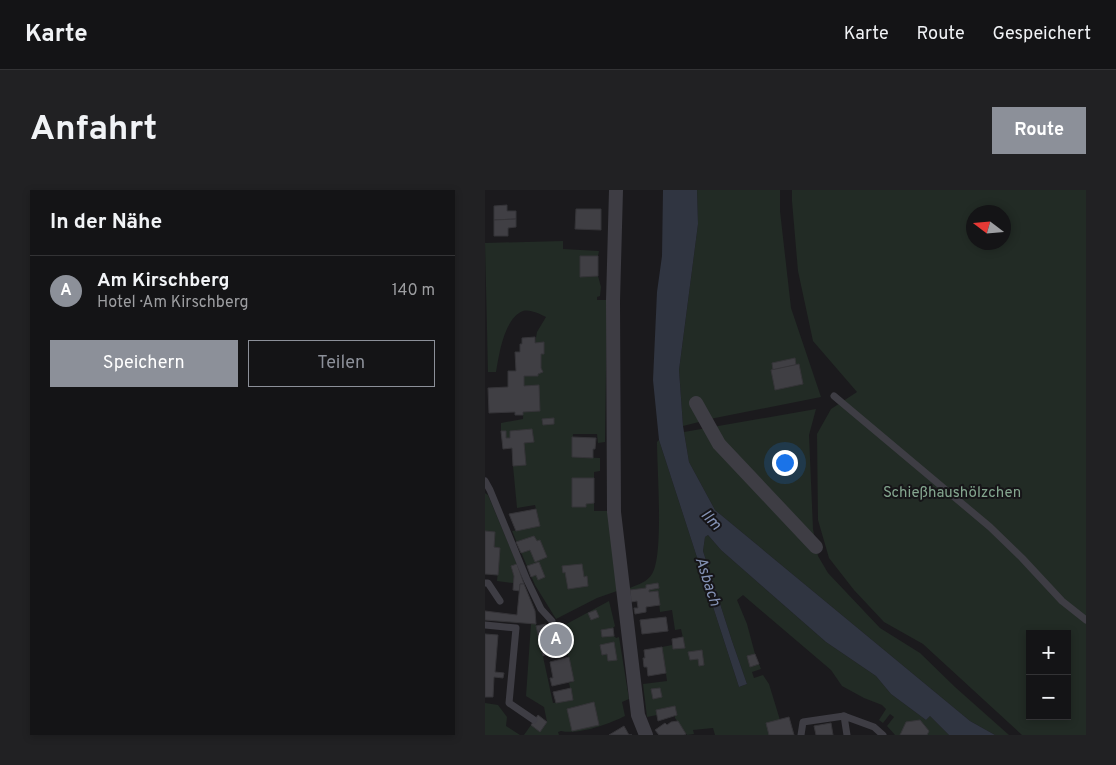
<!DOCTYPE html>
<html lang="de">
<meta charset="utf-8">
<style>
:root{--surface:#141416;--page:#212123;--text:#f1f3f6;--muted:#9d9ea1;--line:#333335;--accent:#8c9099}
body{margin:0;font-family:Overpass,sans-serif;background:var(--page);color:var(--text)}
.controls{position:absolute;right:15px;bottom:15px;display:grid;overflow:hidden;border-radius:0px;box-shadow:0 2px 8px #0003}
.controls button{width:45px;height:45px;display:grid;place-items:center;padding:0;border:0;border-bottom:1px solid var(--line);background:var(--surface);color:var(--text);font:25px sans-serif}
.compass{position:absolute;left:481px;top:15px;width:45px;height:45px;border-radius:50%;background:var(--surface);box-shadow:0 2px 8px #0003;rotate:286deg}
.you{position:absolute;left:299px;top:272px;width:18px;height:18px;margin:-12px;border:4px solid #fff;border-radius:50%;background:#1a73e8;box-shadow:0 0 0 8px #1a73e833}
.badge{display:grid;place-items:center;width:32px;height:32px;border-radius:50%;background:var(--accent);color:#fff;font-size:16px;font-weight:700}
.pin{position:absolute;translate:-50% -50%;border:2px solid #fff;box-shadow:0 1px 5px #0006}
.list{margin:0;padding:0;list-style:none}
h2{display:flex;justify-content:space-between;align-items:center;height:65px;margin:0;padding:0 20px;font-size:21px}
h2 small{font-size:16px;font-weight:400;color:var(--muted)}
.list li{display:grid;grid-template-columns:32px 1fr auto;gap:15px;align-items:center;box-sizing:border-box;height:70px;padding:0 20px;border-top:1px solid var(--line)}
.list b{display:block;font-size:19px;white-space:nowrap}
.list p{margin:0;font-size:16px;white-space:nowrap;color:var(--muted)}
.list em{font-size:16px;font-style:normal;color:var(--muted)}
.actions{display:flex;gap:10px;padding:15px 20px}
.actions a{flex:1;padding:11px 0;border:1px solid var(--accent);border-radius:0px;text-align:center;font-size:18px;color:var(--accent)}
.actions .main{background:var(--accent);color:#fff}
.map{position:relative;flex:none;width:601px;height:545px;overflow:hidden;border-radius:0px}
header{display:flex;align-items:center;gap:30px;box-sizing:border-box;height:70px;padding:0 25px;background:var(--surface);border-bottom:1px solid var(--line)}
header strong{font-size:24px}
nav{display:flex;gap:28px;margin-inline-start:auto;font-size:18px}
.intro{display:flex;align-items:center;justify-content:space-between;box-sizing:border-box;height:120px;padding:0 30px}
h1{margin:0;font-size:35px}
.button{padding:12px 22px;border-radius:0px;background:var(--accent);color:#fff;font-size:18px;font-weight:700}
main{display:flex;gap:30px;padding:0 30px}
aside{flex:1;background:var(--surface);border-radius:0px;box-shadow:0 2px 8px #0003}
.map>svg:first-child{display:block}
.green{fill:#222b25;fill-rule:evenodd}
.water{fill:#303541}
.building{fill:#403f44;stroke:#353438}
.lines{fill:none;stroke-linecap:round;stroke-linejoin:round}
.lane{stroke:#3e3d44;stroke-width:7}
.street{stroke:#3e3d44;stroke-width:14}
.labels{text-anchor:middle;stroke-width:4;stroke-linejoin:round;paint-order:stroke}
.park-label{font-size:15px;fill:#84a68f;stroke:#161518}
.water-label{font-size:16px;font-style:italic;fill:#8593b6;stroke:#161518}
</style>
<header>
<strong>Karte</strong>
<nav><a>Karte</a><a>Route</a><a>Gespeichert</a></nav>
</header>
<div class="intro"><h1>Anfahrt</h1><a class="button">Route</a></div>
<main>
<aside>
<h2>In der Nähe<small></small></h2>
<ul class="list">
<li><span class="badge">A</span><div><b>Am Kirschberg</b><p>Hotel · Am Kirschberg</p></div><em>140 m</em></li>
</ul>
<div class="actions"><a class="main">Speichern</a><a>Teilen</a></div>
</aside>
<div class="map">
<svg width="601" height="545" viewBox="0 0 601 545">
<rect width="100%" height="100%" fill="#1b1a1d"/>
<g class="green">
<path d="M 212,0 L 295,0 L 295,21 L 306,118 L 336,207 L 230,228 L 198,236 L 194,180 L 213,34 Z"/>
<path d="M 307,0 L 601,0 L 601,545 L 537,545 L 438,454 L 399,432 L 369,400 L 344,368 L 333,330 L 332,244 L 346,219 L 372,202 L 328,151 L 313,81 L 307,11 ZM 488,22 L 518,22 L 518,52 L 488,52 ZM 545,444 L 582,444 L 582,526 L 545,526 Z"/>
<path d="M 78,51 L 78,59 L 114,61 L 113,66 L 95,67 L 96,87 L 113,86 L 116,97 L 115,106 L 112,107 L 112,110 L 122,110 L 120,252 L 113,253 L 112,244 L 88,244 L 87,267 L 115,268 L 115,281 L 109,282 L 109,321 L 124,321 L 132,401 L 112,408 L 71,429 L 50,395 L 27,341 L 55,336 L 50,315 L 32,318 L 28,276 L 39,253 L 49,252 L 47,239 L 25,241 L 25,248 L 21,248 L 21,241 L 16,241 L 16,233 L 38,229 L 39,186 L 53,186 L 53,184 L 58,182 L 56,178 L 56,164 L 59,163 L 59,153 L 50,153 L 52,142 L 61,127 C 55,124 45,119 38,121 C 19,128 14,165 11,182 L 3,182 L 0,53 Z"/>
<path d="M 331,219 L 324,245 L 328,339 L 333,366 L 343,383 L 395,438 L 435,463 L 470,497 L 524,545 L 510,545 L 485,531 L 230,320 L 204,272 L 199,242 Z"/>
<path d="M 174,250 L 254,497 L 262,494 L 247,451 L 218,361 L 220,347 L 223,345 L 236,360 L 341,452 L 391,486 L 406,504 L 441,530 L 445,526 L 464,545 L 410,545 L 402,536 L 409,527 L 405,524 L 398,533 L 394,530 L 401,519 L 397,515 L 379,508 L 357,496 L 346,480 L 258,405 L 252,410 L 262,434 L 270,464 L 262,467 L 265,476 L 274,474 L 276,479 L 267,482 L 269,488 L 278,485 L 284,494 L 295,530 L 284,545 L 230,545 L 228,538 L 208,540 L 209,544 L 202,545 L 190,528 L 190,525 L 192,525 L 190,516 L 171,520 L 172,525 L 162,527 L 158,494 L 182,491 L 177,457 L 187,455 L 188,459 L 200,457 L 196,439 L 190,440 L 187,420 L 175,422 L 173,401 L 164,402 L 164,400 L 173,398 L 173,394 L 161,398 L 145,400 L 145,398 C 154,394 162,392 167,384 C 179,366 172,278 172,252 Z"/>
<path d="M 0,303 L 3,305 L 32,374 L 26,377 L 29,386 L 28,393 L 12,391 L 15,358 L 9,357 L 0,341 Z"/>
<path d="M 124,411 L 130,436 L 128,438 L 129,446 L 131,448 L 134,447 L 144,509 L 137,512 L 140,526 C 124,534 94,545 76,541 L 73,542 L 74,545 L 39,545 L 46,535 L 55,541 L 62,532 L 59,517 L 41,506 L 46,434 L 51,434 L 68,513 L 88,510 L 84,493 L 89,491 L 80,452 L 82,451 L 80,443 L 78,443 L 76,437 Z"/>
<path d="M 0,513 L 13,515 L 22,527 L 21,536 L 35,545 L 0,545 Z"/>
</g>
<path class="water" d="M 178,0 L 212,0 L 213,34 L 194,180 L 198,236 L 204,272 L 230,320 L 485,531 L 510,545 L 464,545 L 445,526 L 441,530 L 406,504 L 391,486 L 341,452 L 236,360 L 223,345 L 220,347 L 218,361 L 247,451 L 262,494 L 254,497 L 174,250 L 168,190 L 172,102 L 177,66 Z"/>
<g class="building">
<path d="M 22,15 L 22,21 L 31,21 L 31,29 L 9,30 L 9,16 Z"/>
<path d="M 91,19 L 116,19 L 116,40 L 90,39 Z"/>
<path d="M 31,29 L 31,37 L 23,38 L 23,46 L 9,46 L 9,30 Z"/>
<path d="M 95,66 L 113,66 L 113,86 L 95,87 Z"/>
<path d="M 50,147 L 50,153 L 59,152 L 59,164 L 56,164 L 56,178 L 58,182 L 53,184 L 53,186 L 39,186 L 39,196 L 54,195 L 55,221 L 38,222 L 38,225 L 30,225 L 30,222 L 4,223 L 3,198 L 23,197 L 23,181 L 31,181 L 30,162 L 35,162 L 35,154 L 37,154 L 37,148 Z"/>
<path d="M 310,168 L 311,175 L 288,180 L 287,173 Z"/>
<path d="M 314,174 L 318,194 L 290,200 L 286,180 Z"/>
<path d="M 69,228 L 69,234 L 58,235 L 57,229 Z"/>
<path d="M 47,239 L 49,252 L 39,253 L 41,275 L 28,276 L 27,258 L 18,259 L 16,241 L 21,241 L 21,248 L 25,248 L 25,241 Z"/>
<path d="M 87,247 L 111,248 L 110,259 L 108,259 L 108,268 L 87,267 Z"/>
<path d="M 87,288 L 109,288 L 109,313 L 101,314 L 101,317 L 87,317 Z"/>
<path d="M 51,319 L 55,336 L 31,341 L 24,324 Z"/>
<path d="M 0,341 L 10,342 L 9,357 L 15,358 L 13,385 L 0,384 Z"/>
<path d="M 49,346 L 52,351 L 55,350 L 62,367 L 50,372 L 45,360 L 36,363 L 31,352 Z"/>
<path d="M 54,372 L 60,387 L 53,390 L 51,385 L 46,387 L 42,376 Z"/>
<path d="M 32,374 L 39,394 L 35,394 L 35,401 L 28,400 L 29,386 L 26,376 Z"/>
<path d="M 97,374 L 99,387 L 102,386 L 103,396 L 83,399 L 80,382 L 78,383 L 77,376 Z"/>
<path d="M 173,393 L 174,398 L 164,400 L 164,402 L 173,401 L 175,415 L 161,417 L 161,422 L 150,424 L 149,418 L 153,418 L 152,411 L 146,412 L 145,400 L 161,398 L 161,395 Z"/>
<path d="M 35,394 L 39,394 L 50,421 L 51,434 L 0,430 L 0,421 L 32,425 Z"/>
<path d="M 111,420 L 114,427 L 106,430 L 103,423 Z"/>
<path d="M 181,427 L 183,441 L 157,444 L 155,430 Z"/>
<path d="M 61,434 L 63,440 L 59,441 L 64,463 L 58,466 L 51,436 Z"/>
<path d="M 76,437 L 78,443 L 80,442 L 83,451 L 80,452 L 81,457 L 76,458 L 76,461 L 71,463 L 70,460 L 64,462 L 59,441 Z"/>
<path d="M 128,438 L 129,446 L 117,447 L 116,440 Z"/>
<path d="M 0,444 L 13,445 L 10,482 L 19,483 L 18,488 L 9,487 L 8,507 L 0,507 Z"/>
<path d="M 198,447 L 200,458 L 188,459 L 187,449 Z"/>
<path d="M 129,452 L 132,470 L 123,471 L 122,464 L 117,465 L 115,455 Z"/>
<path d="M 177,457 L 181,483 L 163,486 L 162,477 L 159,477 L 158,468 L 160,468 L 159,460 Z"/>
<path d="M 217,460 L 219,475 L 214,476 L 213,469 L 205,470 L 203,462 Z"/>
<path d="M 270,464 L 274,474 L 265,477 L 262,466 Z"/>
<path d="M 84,467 L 89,491 L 67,496 L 65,488 L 68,488 L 65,472 Z"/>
<path d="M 86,498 L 88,510 L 71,513 L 68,502 Z"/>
<path d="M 175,498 L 177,507 L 168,509 L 166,499 Z"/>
<path d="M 109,512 L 114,535 L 87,541 L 82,519 Z"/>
<path d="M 190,516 L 192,525 L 173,531 L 171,520 Z"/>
<path d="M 53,525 L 62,532 L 55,542 L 46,535 Z"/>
<path d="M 304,527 L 309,545 L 284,545 L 281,533 Z"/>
<path d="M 435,530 L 444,541 L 442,545 L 415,545 L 421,532 Z"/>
<path d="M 193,531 L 201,544 L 199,545 L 174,545 L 170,540 L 180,533 L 182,535 L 186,532 Z"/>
<path d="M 346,533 L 348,545 L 331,545 L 329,536 Z"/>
<path d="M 139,536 L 144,545 L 147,545 L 124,545 Z"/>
</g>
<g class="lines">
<g class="lane">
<path d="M 349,206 L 505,337 L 537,368 L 577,411 L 601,430"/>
<path d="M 0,291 L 5,300 L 42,390 L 56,419 L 67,431"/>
<path d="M 0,393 L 3,393 L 15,411"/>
<path d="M 0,435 L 31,438 L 24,513 L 49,530"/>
<path d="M 316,545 L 318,532 L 359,526"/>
<path d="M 362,545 L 359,526 L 389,537 L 398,545"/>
</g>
<g class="street">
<path d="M 131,0 L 128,111 L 129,322 L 153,525 L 161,545"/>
<path d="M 211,213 L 234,254 L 331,357"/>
</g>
</g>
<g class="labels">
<g class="park-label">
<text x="467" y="307">Schießhaushölzchen</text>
</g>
<g class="water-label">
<text transform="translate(227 329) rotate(47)" y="6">Ilm</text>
<text transform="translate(224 391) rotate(72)" y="6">Asbach</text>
</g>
</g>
</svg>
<div class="controls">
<button>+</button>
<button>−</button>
</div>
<svg class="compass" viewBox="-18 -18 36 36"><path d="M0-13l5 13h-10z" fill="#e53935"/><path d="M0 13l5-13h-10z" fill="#9d9ea1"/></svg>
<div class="you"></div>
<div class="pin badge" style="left:71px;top:450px">A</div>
</div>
</main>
